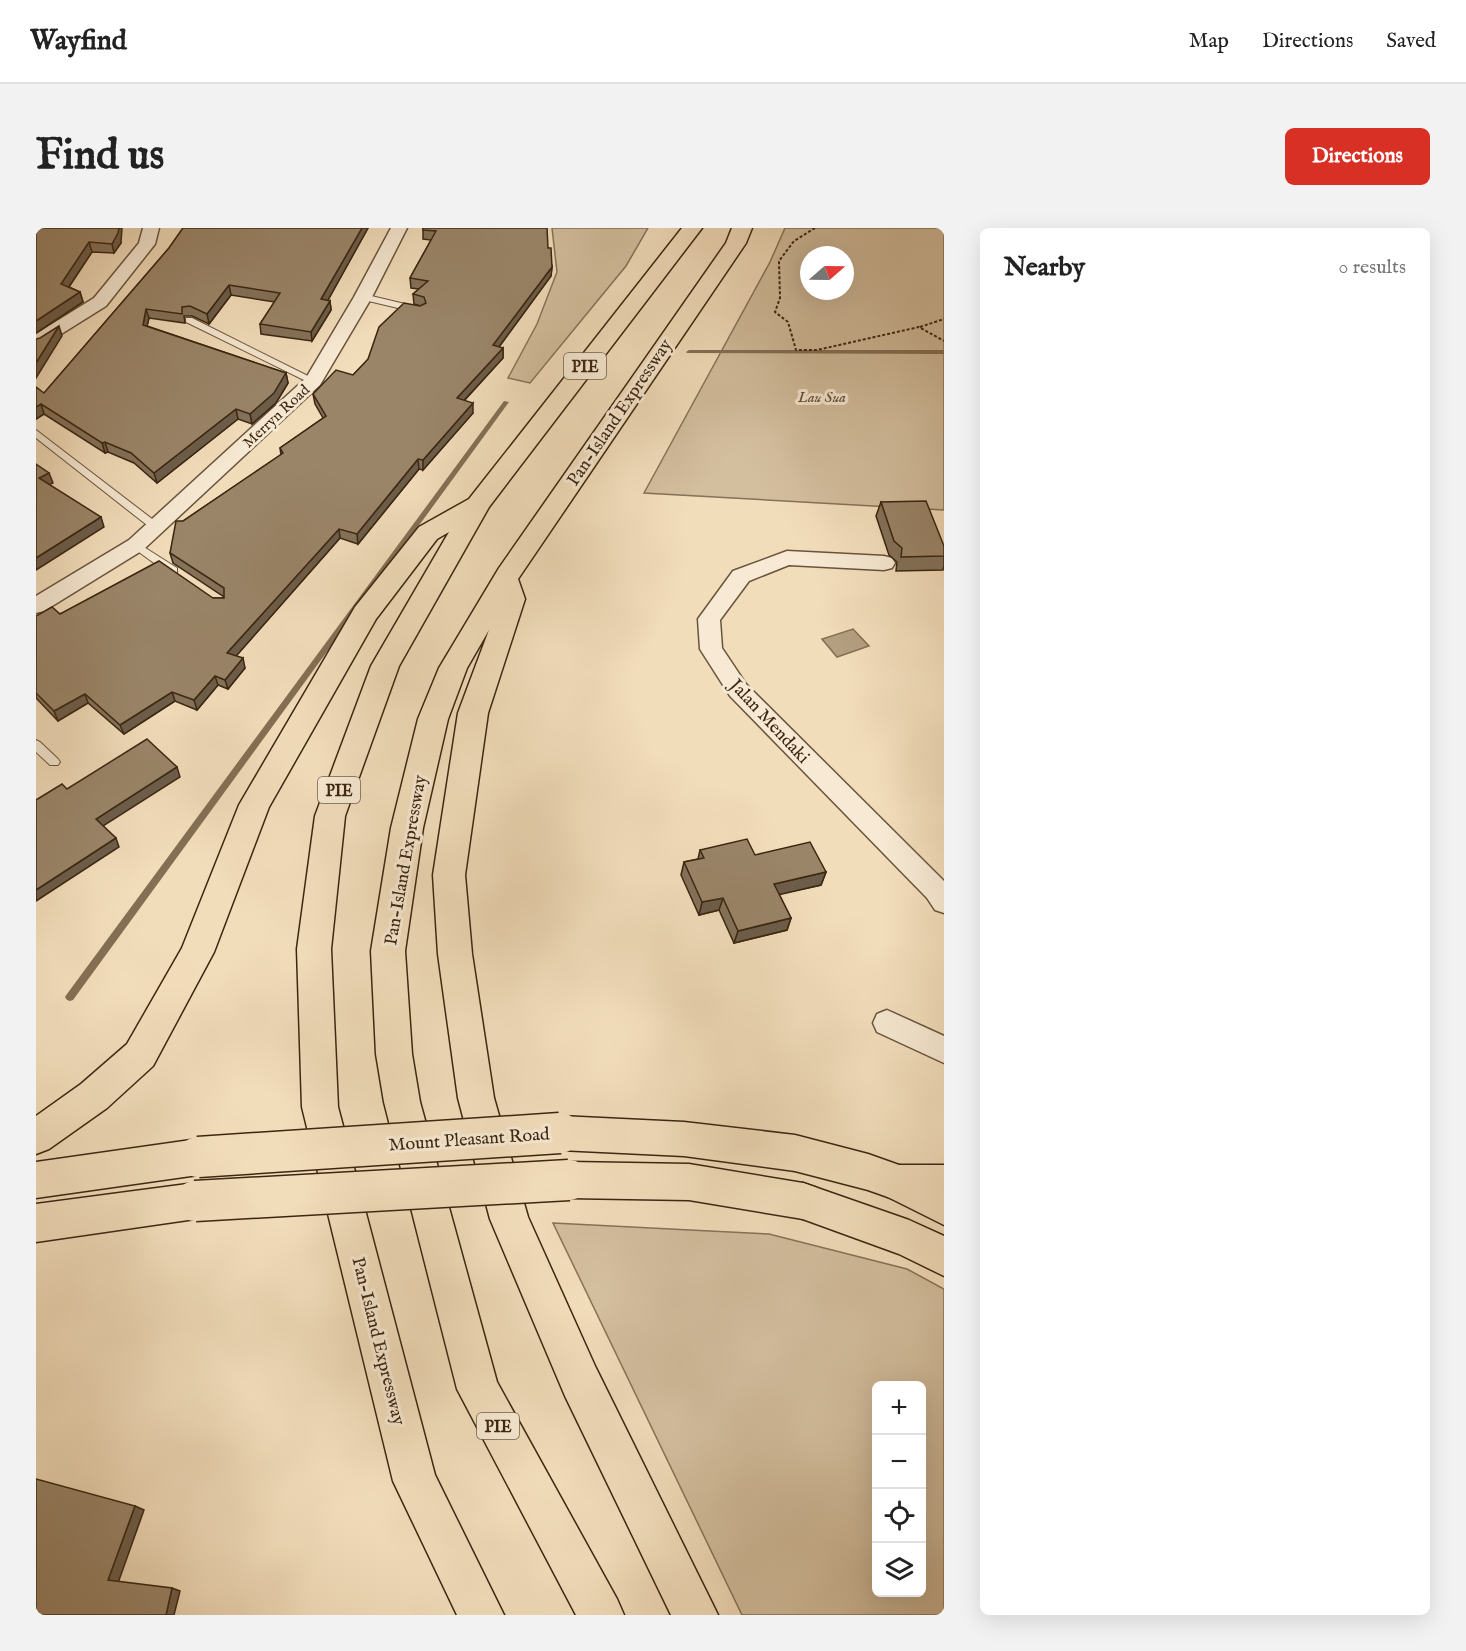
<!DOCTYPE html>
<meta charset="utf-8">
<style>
:root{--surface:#fff;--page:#f2f2f2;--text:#222;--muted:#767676;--line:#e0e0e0;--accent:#d93025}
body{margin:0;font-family:"IM FELL English",serif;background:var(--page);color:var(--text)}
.controls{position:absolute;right:18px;bottom:18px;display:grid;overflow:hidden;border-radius:9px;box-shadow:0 6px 24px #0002}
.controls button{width:54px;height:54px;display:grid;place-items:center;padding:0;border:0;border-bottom:2px solid var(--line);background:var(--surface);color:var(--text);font:30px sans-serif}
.compass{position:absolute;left:764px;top:18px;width:54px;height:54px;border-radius:50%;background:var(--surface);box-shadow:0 6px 24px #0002;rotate:70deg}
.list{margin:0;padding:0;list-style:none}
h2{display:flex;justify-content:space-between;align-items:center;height:78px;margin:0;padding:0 24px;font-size:26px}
h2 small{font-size:20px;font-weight:400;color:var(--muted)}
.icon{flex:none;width:33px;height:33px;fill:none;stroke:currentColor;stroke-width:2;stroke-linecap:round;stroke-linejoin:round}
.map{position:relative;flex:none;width:908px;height:1387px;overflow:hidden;border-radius:9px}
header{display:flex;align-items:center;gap:36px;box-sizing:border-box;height:84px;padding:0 30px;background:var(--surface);border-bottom:2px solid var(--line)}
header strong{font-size:28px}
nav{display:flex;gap:33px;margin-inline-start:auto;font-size:21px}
.intro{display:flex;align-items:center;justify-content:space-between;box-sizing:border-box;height:144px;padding:0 36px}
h1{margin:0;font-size:42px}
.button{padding:15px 27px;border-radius:9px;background:var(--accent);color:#fff;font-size:21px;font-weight:700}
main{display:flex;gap:36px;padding:0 36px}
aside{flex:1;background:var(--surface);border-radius:9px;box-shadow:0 6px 24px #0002}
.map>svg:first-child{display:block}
.green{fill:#d3be9e;stroke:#877258;stroke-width:1.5;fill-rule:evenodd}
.water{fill:#b49f81;stroke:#846f54;stroke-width:1.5}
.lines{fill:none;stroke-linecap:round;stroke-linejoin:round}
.stream{fill:#846f54;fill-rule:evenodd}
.lane-casing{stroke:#69543c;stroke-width:2}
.street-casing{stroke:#69543c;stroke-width:3}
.primary-casing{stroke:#3b2611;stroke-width:3}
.highway-casing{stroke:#3b2611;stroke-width:3}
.path{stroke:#3b2611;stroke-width:2;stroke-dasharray:3 2;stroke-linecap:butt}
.lane{fill:#f7e9d3;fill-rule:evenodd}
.street{fill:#f7e9d3;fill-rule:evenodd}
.primary{fill:#f2ddbb;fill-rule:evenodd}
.highway{fill:#f2ddbb;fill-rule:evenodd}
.primary-bridge-casing{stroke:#3b2611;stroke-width:43;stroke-linecap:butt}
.primary-bridge{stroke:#f2ddbb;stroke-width:40}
.wall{fill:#84725a;stroke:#3b2611;stroke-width:1.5}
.shaded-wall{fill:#6c5d4a;stroke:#3b2611;stroke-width:1.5}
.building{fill:#9a8569;stroke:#3b2611;stroke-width:1.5}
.labels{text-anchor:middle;stroke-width:6;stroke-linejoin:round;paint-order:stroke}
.far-park-label{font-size:15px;font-style:italic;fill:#614c34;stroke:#f7e9d3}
.far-street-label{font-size:15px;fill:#3b2611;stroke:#f7e9d3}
.shield{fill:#f7e9d3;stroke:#73604b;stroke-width:1.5}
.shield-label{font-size:16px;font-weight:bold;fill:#3b2611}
.street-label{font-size:18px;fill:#3b2611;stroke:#f7e9d3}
</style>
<header>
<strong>Wayfind</strong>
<nav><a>Map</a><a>Directions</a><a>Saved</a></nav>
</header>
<div class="intro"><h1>Find us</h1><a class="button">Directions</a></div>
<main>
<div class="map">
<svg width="908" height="1387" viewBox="0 0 908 1387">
<rect width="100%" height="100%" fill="#f2ddbb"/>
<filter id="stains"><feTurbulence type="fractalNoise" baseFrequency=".00333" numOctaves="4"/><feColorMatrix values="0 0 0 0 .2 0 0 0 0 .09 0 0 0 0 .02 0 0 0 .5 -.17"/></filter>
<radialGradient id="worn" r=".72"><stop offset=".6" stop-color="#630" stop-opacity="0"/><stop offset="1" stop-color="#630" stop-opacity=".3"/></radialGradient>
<g class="green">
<path d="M 516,0 L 612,0 L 590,38 L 494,155 L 472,150 L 501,96 L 521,44 Z"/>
<path d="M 749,0 L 908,0 L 908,282 L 608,265 L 734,34 ZM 773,27 L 809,27 L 809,63 L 773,63 Z"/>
<path d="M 517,995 L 733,1006 L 871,1041 L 908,1061 L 908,1387 L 706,1387 ZM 840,1158 L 886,1158 L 886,1364 L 840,1364 Z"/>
</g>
<path class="water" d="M 817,401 L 833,418 L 801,429 L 786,411 Z"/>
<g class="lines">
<g class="stream">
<path d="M 653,122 L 908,122 L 908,126 L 651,125 L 650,124 Z"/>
<path d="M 468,173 L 473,174 L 37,772 L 34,773 L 31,772 L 29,769 L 31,766 Z"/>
</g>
<g class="lane-casing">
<g id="lane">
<path d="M 327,66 L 386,80 L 387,82 L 383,85 L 324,71 L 324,67 Z"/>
<path d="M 150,90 L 156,90 L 282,153 L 274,155 L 150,94 Z"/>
<path d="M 0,202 L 124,297 L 124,301 L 116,301 L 0,210 Z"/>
<path d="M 100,314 L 141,340 L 141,346 L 133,346 L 96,319 L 95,317 Z"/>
<path d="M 0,512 L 4,514 L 22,531 L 24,534 L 22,537 L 14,537 L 0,524 Z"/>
</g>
</g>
<g class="street-casing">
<g id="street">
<path d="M 107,0 L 123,0 L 119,16 L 70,78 L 6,118 L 0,119 L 0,106 L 58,70 L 103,15 Z"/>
<path d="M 355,0 L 371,0 L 336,69 L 284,157 L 107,322 L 8,383 L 0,385 L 0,368 L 93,312 L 270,150 L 318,69 Z"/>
<path d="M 751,323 L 848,328 L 856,330 L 859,335 L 856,340 L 848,342 L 753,337 L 713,353 L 684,392 L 686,420 L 710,456 L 908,653 L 908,685 L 899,682 L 891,670 L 694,468 L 664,421 L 662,391 L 697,343 Z"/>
<path d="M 851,782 L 908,808 L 908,835 L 841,804 L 837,795 L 841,786 Z"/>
</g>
</g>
<g class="primary-casing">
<g id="primary">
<path d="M 524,888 L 648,894 L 759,907 L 832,926 L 863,937 L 908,937 L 908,973 L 863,973 L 832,962 L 759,943 L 648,928 L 524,922 L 511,917 L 505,905 L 511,893 Z"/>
<path d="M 162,911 L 175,917 L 181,929 L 175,941 L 162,947 L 0,970 L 0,934 Z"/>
<path d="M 533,934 L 653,936 L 767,955 L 781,960 L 786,973 L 781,986 L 767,991 L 653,972 L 533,970 L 520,965 L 514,952 L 520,939 Z"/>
<path d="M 159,955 L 173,960 L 178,973 L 173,986 L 159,991 L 0,1014 L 0,976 Z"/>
</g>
</g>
<g class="highway-casing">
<g id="highway">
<path d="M 646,0 L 666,0 L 453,279 L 363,438 L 309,588 L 295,721 L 302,879 L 399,1247 L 468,1387 L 421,1387 L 357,1253 L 266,879 L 261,721 L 279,588 L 335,438 L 413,304 L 401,311 L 340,391 L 233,579 L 178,724 L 117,838 L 71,880 L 13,921 L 0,926 L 0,888 L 45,856 L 91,816 L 146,720 L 203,577 L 319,379 L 383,299 L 433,271 Z"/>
<path d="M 696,0 L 716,0 L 710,15 L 482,351 L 489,371 L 452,485 L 429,647 L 436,726 L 458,870 L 492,989 L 559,1138 L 682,1387 L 635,1387 L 529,1168 L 454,991 L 422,870 L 402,726 L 397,647 L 422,485 L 453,402 L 431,440 L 412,491 L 387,600 L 369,723 L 376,826 L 384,874 L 461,1154 L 581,1371 L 588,1387 L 540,1387 L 421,1161 L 348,874 L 340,826 L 335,723 L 355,600 L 382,491 L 403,440 L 463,340 L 690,15 Z"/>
<path d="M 863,937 L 908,958 L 908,997 L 850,968 L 844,955 L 850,942 Z"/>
<path d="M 767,955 L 873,992 L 908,1008 L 908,1048 L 863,1026 L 753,986 L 748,973 L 753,960 Z"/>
</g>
</g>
<g class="path">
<path d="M 779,0 L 758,13 L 743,33 L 744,70 L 739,84 L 752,94 L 760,122 L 781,122 L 883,99 L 908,113"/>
<path d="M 884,99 L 908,91"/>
</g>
<use href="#lane" class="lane"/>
<use href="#street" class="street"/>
<use href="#primary" class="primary"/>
<use href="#highway" class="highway"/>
<g class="primary-bridge-casing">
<g id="primary-bridge">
<path d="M 162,929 L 524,905"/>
<path d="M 159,973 L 533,952"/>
</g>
</g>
<use href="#primary-bridge" class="primary-bridge"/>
</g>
<g class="wall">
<path d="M 0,0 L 85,15 L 78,25 L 56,24 L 33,59 L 44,64 L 47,74 L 0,105 Z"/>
<path d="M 147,0 L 332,0 L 292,72 L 294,73 L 295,82 L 276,113 L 225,106 L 224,96 L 239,74 L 195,67 L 173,96 L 156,88 L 148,88 L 149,95 L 113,90 L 111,98 L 250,145 L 252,155 L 240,175 L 216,196 L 202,191 L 121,255 L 98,235 L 72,224 L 69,225 L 8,186 L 0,191 L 8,165 L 133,20 Z"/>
<path d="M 387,0 L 512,20 L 516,39 L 515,48 L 463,119 L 467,120 L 467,130 L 428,173 L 437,185 L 387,242 L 383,241 L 322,316 L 304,310 L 200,428 L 209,440 L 192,461 L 182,457 L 161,482 L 139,473 L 88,506 L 52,475 L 22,493 L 0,470 L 0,388 L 177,370 L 188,370 L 188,369 L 137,335 L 134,325 L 147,293 L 245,227 L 244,220 L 287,190 L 279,176 L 277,166 L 317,147 L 385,78 L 378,76 L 377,66 L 383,61 L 375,60 L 374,50 L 395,12 L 387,11 Z"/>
<path d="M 845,274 L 908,318 L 908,338 L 907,342 L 860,343 L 861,334 L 853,327 L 840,288 Z"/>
<path d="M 664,622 L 719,627 L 790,644 L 785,657 L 743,666 L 755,690 L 751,702 L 698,715 L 683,682 L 663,687 L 645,647 L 648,634 L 662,631 Z"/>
</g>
<g class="shaded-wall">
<path d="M 83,0 L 86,0 L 85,15 L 78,25 L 76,16 Z"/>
<path d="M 326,0 L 332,0 L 287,81 L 285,71 Z"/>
<path d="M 53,14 L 56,24 L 28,66 L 25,56 Z"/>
<path d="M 516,39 L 515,48 L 457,127 L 457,117 Z"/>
<path d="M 193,57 L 195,67 L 173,96 L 171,86 Z"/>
<path d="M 44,64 L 47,74 L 0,105 L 0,93 Z"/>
<path d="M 294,73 L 295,82 L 276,113 L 275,104 Z"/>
<path d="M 110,81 L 113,90 L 109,106 L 107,97 Z"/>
<path d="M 23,98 L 26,108 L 0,150 L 0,135 Z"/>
<path d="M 467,120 L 467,130 L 421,180 L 421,170 Z"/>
<path d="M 250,145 L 252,155 L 240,175 L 216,196 L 214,186 Z"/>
<path d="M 437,175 L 437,185 L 387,242 L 387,232 Z"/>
<path d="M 5,176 L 8,186 L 0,191 L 0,179 Z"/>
<path d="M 200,181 L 202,191 L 121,255 L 118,245 Z"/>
<path d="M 69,214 L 72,224 L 69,225 L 66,215 Z"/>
<path d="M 382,231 L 383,241 L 322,316 L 321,306 Z"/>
<path d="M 13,245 L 17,255 L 7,260 L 3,250 Z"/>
<path d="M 65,289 L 68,299 L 0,342 L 0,330 Z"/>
<path d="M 303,301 L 304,310 L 194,435 L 191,425 Z"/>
<path d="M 207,430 L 209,440 L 192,461 L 189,452 Z"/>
<path d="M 179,448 L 182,457 L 161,482 L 158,472 Z"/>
<path d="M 136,464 L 139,473 L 88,506 L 84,497 Z"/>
<path d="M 49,466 L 52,475 L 22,493 L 18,483 Z"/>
<path d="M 141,539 L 144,549 L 64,600 L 60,591 Z"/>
<path d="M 80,610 L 83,619 L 0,673 L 0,662 Z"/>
<path d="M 790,644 L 785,657 L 733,669 L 738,656 Z"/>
<path d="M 687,670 L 683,682 L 663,687 L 666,674 Z"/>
<path d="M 755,690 L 751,702 L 698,715 L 702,703 Z"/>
<path d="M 99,1278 L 108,1282 L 82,1355 L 72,1352 Z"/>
<path d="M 136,1360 L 144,1363 L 138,1387 L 130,1387 Z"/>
</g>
<g class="building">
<path d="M 0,0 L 83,0 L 82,5 L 76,16 L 53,14 L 25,56 L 44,64 L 0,93 Z"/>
<path d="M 147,0 L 326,0 L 285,71 L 294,73 L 275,104 L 224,96 L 244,65 L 193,57 L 171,86 L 154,78 L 146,79 L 146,86 L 110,81 L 107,97 L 250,145 L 238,165 L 214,186 L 200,181 L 118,245 L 95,225 L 69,214 L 66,215 L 5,176 L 0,179 L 0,159 L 8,165 L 133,20 Z"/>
<path d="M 387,0 L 511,0 L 512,20 L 515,20 L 516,39 L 457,117 L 467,120 L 421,170 L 437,175 L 387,232 L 382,231 L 321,306 L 303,301 L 191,425 L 207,430 L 189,452 L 179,448 L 158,472 L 136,464 L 84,497 L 49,466 L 18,483 L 0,465 L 0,388 L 16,379 L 24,386 L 123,333 L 177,370 L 188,370 L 188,360 L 134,325 L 140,293 L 147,293 L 247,225 L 244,220 L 290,188 L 277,166 L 300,142 L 317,147 L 332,131 L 343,99 L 368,75 L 384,78 L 390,75 L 388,69 L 377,66 L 392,53 L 374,50 L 400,3 L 387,2 Z"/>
<path d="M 23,98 L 0,135 L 0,111 L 4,110 Z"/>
<path d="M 0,236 L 13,245 L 3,250 L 65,289 L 0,330 Z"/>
<path d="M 890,273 L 908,318 L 908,328 L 865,329 L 866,320 L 858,313 L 845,274 Z"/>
<path d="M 111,511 L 141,539 L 60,591 L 80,610 L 0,662 L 0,572 L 26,556 L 31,561 Z"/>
<path d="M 711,611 L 719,627 L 774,614 L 790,644 L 738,656 L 755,690 L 702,703 L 687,670 L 666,674 L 648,634 L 668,630 L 664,622 Z"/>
<path d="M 0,1251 L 99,1278 L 72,1352 L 136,1360 L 130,1387 L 0,1387 Z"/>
</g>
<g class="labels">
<g class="far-park-label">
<text x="786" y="174">Lau Sua</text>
</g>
<g class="far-street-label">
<text transform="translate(240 188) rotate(-43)" y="5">Merryn Road</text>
</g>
<g class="shield">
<rect x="528" y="125" width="42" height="26" rx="4.5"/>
<rect x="282" y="549" width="42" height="26" rx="4.5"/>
<rect x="441" y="1185" width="42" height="26" rx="4.5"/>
</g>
<g class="shield-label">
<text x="549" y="144">PIE</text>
<text x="303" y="568">PIE</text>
<text x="462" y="1204">PIE</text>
</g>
<g class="street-label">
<text transform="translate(583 184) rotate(-56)" y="6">Pan-Island Expressway</text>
<text transform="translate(734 493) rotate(47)" y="6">Jalan Mendaki</text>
<text transform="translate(369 632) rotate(-80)" y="6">Pan-Island Expressway</text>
<text transform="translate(433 911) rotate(-4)" y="6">Mount Pleasant Road</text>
<text transform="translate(343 1113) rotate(76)" y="6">Pan-Island Expressway</text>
</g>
</g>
<rect width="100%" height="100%" filter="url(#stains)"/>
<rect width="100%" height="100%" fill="url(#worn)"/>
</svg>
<div class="controls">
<button>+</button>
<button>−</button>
<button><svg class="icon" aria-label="locate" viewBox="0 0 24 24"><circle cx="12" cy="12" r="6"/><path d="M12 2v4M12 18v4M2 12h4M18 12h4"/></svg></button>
<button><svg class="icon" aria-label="layers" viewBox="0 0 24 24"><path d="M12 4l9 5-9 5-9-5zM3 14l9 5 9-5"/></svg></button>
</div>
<svg class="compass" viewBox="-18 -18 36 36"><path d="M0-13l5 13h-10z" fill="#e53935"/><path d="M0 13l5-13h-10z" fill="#767676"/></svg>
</div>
<aside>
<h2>Nearby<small>0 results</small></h2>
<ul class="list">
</ul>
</aside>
</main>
